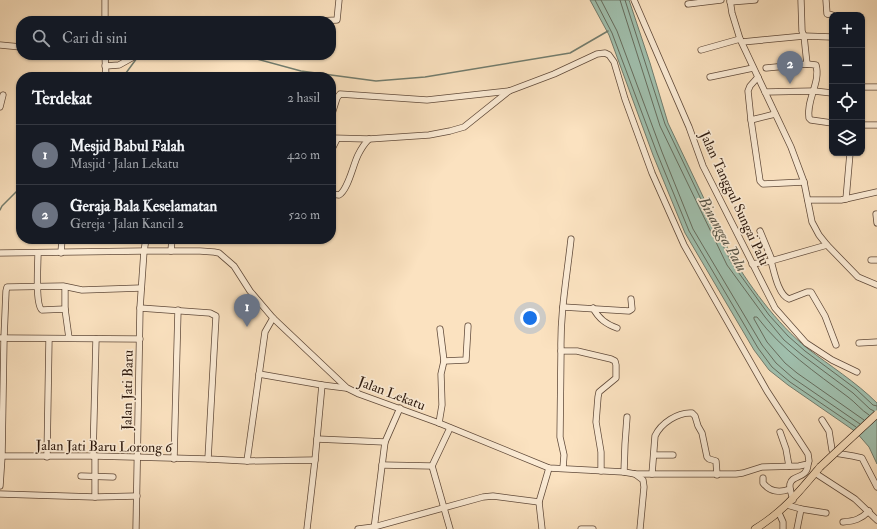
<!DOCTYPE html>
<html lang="id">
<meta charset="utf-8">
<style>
:root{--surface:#171b24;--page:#242831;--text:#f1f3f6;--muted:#9ea1a6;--line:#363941;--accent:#2563eb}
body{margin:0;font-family:"IM FELL Double Pica",serif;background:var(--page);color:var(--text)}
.controls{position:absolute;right:12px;top:12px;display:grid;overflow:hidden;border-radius:8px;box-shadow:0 1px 3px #0004}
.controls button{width:36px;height:36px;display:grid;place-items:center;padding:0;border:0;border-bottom:1px solid var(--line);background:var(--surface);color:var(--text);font:20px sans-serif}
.you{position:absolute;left:530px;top:318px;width:14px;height:14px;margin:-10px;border:3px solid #fff;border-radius:50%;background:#1a73e8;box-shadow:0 0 0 6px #1a73e833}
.badge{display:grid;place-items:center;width:26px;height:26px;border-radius:50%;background:var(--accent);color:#fff;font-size:13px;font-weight:700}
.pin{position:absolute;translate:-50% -33px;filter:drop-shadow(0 1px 2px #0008)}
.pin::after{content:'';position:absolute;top:21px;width:14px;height:12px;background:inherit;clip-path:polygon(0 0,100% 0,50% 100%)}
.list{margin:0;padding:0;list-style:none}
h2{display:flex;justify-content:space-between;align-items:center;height:52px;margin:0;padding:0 16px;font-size:17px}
h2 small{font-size:13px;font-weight:400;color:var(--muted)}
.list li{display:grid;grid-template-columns:26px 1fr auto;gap:12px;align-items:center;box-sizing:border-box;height:60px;padding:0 16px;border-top:1px solid var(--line)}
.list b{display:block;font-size:15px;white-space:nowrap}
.list p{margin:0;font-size:13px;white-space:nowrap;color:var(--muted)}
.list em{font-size:13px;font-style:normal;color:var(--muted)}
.icon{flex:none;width:22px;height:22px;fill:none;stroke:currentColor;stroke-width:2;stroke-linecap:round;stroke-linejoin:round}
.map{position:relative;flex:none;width:877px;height:529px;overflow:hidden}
.search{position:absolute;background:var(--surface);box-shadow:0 1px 3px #0004;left:16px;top:16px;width:320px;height:44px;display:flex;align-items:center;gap:10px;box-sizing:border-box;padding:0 14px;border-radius:16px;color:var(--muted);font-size:15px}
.panel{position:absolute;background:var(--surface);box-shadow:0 1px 3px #0004;left:16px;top:72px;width:320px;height:172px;border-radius:16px}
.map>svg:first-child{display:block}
.water{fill:#a0bfad;stroke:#727c6d}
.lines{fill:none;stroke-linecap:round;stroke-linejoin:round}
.shore{stroke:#666c5d;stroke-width:1}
.stream{stroke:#727c6d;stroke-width:1.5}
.minor-casing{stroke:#604a3a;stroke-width:7}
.major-casing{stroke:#2c180d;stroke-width:8}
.minor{stroke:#fcecd6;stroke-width:5.5}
.major{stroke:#fbe2c0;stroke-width:7}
.major-bridge-casing{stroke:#2c180d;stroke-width:8;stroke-linecap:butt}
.major-bridge{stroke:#fbe2c0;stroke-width:7}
.labels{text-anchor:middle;stroke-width:3.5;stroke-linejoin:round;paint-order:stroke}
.street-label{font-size:14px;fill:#2c180d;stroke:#fcecd6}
.water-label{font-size:15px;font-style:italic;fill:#555245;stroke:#fcecd6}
</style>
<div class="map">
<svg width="877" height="529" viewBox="0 0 877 529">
<rect width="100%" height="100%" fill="#fbe2c0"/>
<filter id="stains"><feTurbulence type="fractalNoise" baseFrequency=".005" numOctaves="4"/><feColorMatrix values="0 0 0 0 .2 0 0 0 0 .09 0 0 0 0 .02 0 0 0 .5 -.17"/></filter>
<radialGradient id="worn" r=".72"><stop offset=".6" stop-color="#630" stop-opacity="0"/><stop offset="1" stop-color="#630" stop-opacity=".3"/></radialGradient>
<path class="water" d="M 590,0 L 629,0 L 650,63 L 668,123 L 728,249 C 746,282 778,325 807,348 C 830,366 856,382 877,403 L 877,464 L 869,447 L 856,432 L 788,385 L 769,370 L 754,350 L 685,233 L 653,155 L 609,35 Z"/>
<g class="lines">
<g class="shore">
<path d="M 595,0 L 612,33 L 657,153 L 689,231 L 758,348 L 772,367 L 790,382 L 856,427"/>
<path d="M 601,0 L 617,31 L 662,152 L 693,229 L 762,345 L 776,363 L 793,378 L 860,424"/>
<path d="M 620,0 L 660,126 L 727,265 L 765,317 L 784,340 L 802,355 L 853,393 L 870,409 L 874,411"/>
<path d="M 625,0 L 665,124 L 731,262 L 769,315 L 788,336 L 805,351 L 856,389 L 873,405 L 877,406"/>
<path d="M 864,420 L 797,373 L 785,363 L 767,342 L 754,319 L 754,317 L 757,317 C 782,350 815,372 848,397 C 855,402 861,410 869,415"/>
</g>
<g class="stream">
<path d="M 242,55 L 301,71 L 376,81 L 425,77 L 570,53 L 608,31"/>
<path d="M 123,77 L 137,58 L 142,55"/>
<path d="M 0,210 L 2,206 L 21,187"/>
</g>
<g class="minor-casing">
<g id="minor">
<path d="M 634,0 L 689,127 L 703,166 L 775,308 L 806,343 L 832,360 L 857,372"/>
<path d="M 730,0 L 732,13 L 740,39 L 791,147 L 804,182 L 812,222 L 819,235 L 827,245 L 858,277 L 877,285"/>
<path d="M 801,0 L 802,31 L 804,36 L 807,64"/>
<path d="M 826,0 L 827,14 L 832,15"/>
<path d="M 730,2 L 755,0"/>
<path d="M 688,4 L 721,0"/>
<path d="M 105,21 L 105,0"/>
<path d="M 317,21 L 337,20 L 339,0"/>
<path d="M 742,42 L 804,36 L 832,37"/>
<path d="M 0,45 L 21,47"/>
<path d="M 701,50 L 740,39"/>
<path d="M 105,55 L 106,77"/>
<path d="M 105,66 L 119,65 L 137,55"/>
<path d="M 766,68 L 807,64 L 816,65 C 821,82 806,100 809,118 L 811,120 L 832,123"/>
<path d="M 710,77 L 753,68"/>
<path d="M 862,87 L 877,87"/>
<path d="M 765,92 L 814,91 L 832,93"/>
<path d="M 0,107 L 3,95"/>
<path d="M 775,114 L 751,120 L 760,181 L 763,184 L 804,182"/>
<path d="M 751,120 L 748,91 L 750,86 L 758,77"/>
<path d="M 862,125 L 877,125"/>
<path d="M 331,138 L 369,139 L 429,135 L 450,131 L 464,127 L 509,91"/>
<path d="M 331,151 L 337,139"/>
<path d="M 331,194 L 339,195 C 348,190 353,165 358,155 C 361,149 364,144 369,139"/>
<path d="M 846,199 L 850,153"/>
<path d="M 808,200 L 841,200 L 877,192"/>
<path d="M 876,214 L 877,223"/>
<path d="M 760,231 L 772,260"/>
<path d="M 171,251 L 172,239"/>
<path d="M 0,253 L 144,251 L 200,251 L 214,252 L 219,253 L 234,266 L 250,291 L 273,318 L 347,388 L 359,394 L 439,423 L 549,468 L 624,472 L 635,474 L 736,474 L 743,473 L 762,467 L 799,466 L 808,464 L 809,461 L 808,454 L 767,391 L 684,245 L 652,173 L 625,99 L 614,62 L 609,55 L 605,53 L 597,54 L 554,74 L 509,91 L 427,100 L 340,94 L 337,98 L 331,117"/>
<path d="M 38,253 C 38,264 35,305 42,310 L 65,309 L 69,338"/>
<path d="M 61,253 L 62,239"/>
<path d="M 871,260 L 877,260"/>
<path d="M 771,261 C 774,271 778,295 789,299 L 807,292 L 811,292 L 825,316 L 836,345"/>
<path d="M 752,264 L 771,261 L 827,245"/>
<path d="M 563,307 L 629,311 L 632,309 L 631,299"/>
<path d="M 140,308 L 210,313 L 216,316 L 208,459 L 247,461"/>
<path d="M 593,308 C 599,319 606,324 617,328"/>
<path d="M 65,309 L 65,287"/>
<path d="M 273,318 L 265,332 L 247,461 L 315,460 L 307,529"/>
<path d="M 0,338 L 4,338 L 6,291 L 7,287 L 63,286 L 82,290 L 141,288"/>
<path d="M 859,343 L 877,342"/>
<path d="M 561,351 C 560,313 567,276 571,239"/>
<path d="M 444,361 L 466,360 L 468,326"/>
<path d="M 259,374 L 322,385 L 346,388"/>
<path d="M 822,420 L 829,431 L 832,450 L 835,453 L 853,456 L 862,458 L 877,487"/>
<path d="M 439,423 L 442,405 L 441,374 L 444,361 L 440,329"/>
<path d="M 450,428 L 432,466 L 450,529"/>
<path d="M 780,432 L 786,449 L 789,466"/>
<path d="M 317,439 L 385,442"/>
<path d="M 654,455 L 673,455"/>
<path d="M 0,456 L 95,456 L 208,459"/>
<path d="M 93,456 L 96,339"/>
<path d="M 47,457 L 49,339"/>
<path d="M 174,459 L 178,310"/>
<path d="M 315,460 L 322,385"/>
<path d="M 382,465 L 432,466"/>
<path d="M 563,468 L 564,455 L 560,437 L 561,351 L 577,351 L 611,359 L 615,361 L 616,365 L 616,378 L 599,392 L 598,397 L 596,422 L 601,452 L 601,471"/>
<path d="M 624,472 L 625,444 L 627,417"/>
<path d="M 815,473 L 855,499 L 877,520"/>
<path d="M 635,474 L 643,480 L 644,487 L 640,529"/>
<path d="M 652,474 L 655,436 C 661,423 678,412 692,413 L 695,416 L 698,426 L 702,433 L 707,457 L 709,459 L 716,461 L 717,475"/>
<path d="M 81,476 L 113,477"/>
<path d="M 763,478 L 763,483 C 770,492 780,493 790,489"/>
<path d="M 0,486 L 2,456 L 4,338 L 140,339"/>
<path d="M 0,494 L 95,497 L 137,496"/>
<path d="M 95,497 L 95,456"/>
<path d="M 793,500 C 792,495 789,489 790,484 C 792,474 807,480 808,464"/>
<path d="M 787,505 L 801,509 L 797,529"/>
<path d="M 801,509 L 826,513"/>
<path d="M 779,513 L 783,522 L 783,529"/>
<path d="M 843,522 C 855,521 861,519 869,511"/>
<path d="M 136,529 L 140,308 L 144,251 L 146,239"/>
<path d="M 358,529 L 374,527 L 483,497 L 493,496 L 539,502"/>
<path d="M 374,529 L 385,442 L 400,408"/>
<path d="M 542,529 L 539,502 L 549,468"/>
<path d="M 581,529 L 593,529"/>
</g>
</g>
<g class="major-casing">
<path id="major" d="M 755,529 C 783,512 799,492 820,467"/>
</g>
<use href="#minor" class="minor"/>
<use href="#major" class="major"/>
<g class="major-bridge-casing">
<path id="major-bridge" d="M 820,467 L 877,414"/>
</g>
<use href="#major-bridge" class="major-bridge"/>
</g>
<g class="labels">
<g class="street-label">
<text transform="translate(735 198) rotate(65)" y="5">Jalan Tanggul Sungai Palu</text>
<text transform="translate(127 390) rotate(-89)" y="5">Jalan Jati Baru</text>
<text transform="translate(392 393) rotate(21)" y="5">Jalan Lekatu</text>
<text transform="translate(104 446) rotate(1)" y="5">Jalan Jati Baru Lorong 6</text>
</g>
<g class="water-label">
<text transform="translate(723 234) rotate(61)" y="5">Binangga Palu</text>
</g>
</g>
<rect width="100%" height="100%" filter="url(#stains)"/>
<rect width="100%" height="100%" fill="url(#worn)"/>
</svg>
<div class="controls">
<button>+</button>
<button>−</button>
<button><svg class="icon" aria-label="locate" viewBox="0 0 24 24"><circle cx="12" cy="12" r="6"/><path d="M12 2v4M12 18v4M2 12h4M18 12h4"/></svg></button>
<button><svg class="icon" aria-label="layers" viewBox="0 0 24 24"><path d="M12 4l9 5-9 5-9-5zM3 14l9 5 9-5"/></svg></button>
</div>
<div class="you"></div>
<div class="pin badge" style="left:247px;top:327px;background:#6b7280">1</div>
<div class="pin badge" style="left:790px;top:84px;background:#6b7280">2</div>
<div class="search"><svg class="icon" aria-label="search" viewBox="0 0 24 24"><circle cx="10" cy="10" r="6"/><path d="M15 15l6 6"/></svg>Cari di sini</div>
<section class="panel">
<h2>Terdekat<small>2 hasil</small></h2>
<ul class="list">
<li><span class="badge" style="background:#6b7280">1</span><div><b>Mesjid Babul Falah</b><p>Masjid · Jalan Lekatu</p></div><em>420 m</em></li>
<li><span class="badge" style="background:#6b7280">2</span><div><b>Geraja Bala Keselamatan</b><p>Gereja · Jalan Kancil 2</p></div><em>520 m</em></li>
</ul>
</section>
</div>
